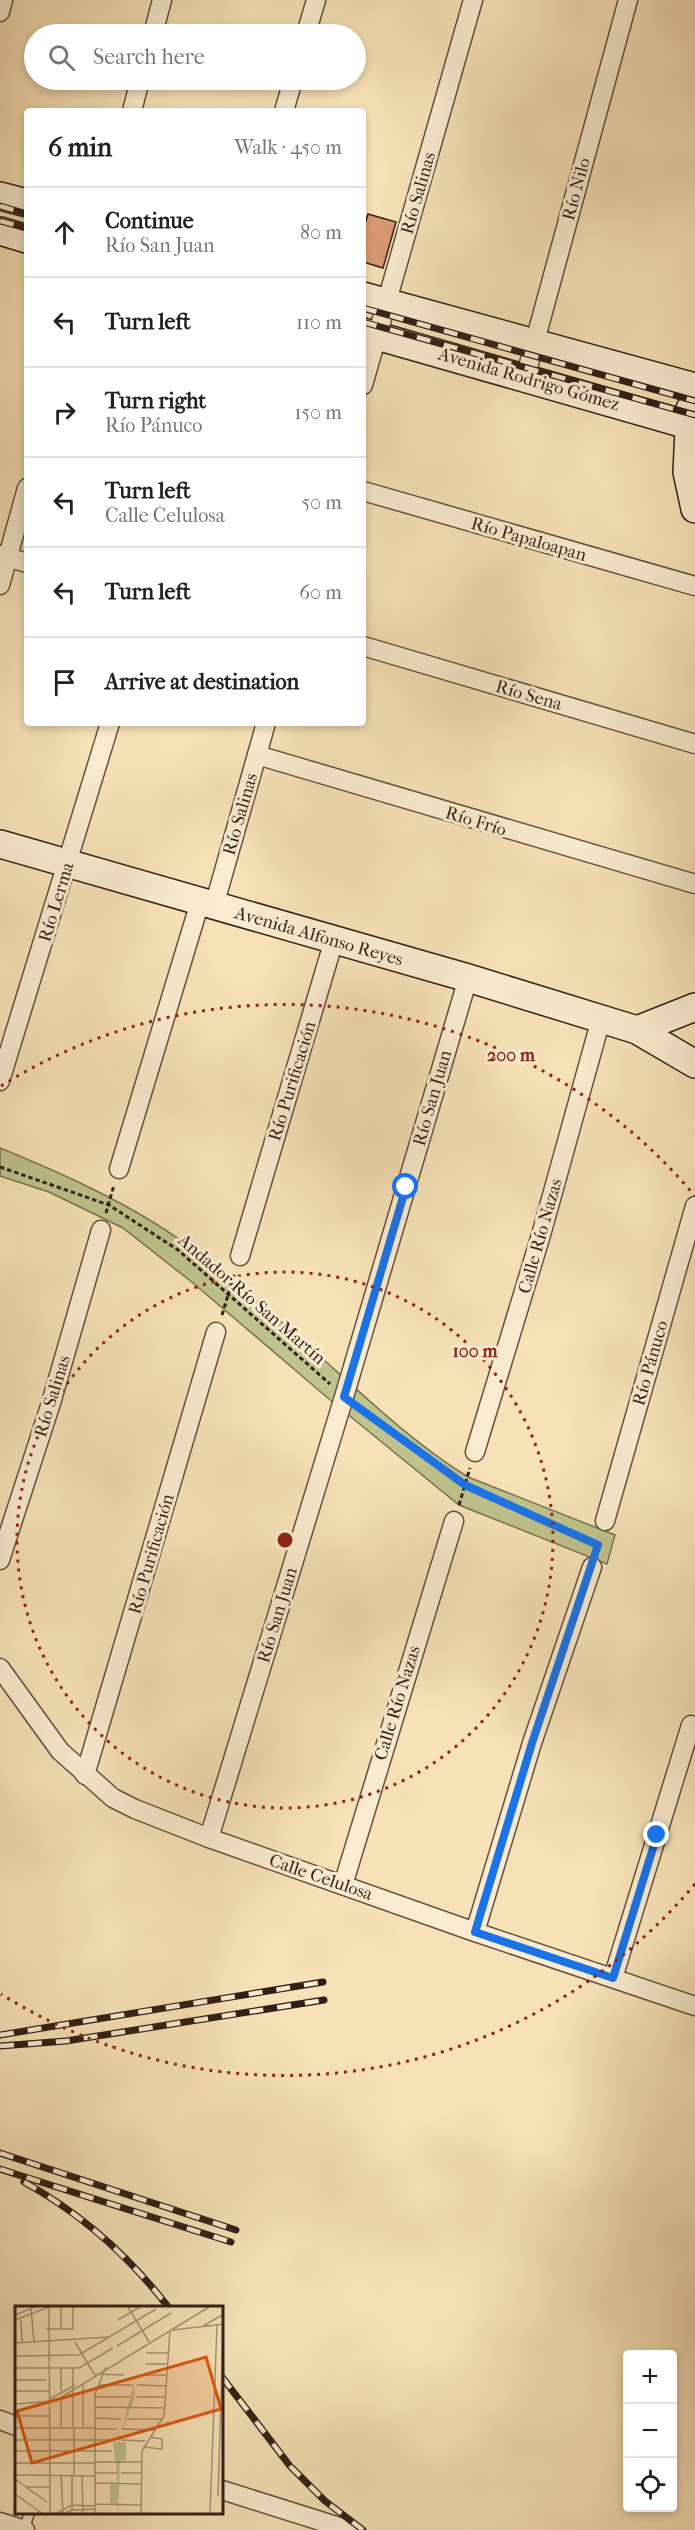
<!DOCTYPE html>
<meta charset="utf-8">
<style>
:root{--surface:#fff;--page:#f6f6f6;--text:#222;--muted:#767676;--line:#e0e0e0}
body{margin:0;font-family:"IM FELL French Canon",serif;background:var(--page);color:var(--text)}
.controls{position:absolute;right:18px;bottom:18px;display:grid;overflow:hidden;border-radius:6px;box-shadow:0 3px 9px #0003}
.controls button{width:54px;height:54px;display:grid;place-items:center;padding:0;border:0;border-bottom:2px solid var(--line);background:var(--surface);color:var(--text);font:30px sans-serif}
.stop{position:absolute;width:18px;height:18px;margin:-14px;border:4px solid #1a73e8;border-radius:50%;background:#fff}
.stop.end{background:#1a73e8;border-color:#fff;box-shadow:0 2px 6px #0008}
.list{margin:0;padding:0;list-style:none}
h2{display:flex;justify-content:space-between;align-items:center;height:78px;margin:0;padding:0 24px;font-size:26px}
h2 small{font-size:20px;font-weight:400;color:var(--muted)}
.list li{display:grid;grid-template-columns:39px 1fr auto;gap:18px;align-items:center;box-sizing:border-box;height:90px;padding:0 24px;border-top:2px solid var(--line)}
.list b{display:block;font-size:22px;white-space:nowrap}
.list p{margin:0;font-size:20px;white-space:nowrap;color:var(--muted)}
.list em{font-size:20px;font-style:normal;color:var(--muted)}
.icon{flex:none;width:33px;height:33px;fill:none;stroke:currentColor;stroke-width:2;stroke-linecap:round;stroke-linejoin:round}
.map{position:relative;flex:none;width:695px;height:2530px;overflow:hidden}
.search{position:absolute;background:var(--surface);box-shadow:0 3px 9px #0003;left:24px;top:24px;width:342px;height:66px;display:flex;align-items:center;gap:15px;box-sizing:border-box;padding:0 21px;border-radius:33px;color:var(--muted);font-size:22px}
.panel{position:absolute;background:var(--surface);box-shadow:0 3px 9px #0003;left:24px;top:108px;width:342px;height:618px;border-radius:6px}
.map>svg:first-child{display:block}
.green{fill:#bfc38d;stroke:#787152;stroke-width:1.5}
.building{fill:#d99870;stroke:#311f18;stroke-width:1.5}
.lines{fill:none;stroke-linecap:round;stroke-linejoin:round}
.lane-casing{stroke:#625040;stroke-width:12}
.street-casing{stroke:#625040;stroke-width:21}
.secondary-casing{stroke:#311f18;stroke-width:30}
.path{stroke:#311f18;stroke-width:3;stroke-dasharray:4.5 3;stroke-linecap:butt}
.lane{stroke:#faecd0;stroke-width:9}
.street{stroke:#faecd0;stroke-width:18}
.secondary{stroke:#faecd0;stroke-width:27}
.rail-casing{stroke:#311f18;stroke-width:7}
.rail{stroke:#faecd0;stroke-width:4.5;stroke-dasharray:14;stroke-linecap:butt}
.route{stroke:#1a73e8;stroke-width:8}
.ring{fill:none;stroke:#8f2418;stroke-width:3;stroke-dasharray:3 6}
.labels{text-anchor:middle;stroke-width:6;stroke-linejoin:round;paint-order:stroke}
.street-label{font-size:18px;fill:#311f18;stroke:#faecd0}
.inset-road{fill:none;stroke:#a89477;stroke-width:1.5}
.view{fill:#df560d;fill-opacity:0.15;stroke:#df560d;stroke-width:3}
.inset-edge{fill:none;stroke:#311f18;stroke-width:3}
.centre{fill:#8f2418;stroke:#faecd0;stroke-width:3}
.ring-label{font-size:18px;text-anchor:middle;font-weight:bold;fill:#8f2418;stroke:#faecd0;stroke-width:6;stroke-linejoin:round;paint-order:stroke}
</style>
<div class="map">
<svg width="695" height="2530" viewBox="0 0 695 2530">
<rect width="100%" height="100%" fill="#f7e2b7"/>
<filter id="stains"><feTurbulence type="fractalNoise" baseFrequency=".00333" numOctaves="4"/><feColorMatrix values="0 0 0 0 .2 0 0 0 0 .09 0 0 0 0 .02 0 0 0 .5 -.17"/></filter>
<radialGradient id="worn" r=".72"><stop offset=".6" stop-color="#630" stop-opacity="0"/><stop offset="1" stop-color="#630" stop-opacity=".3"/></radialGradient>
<path class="green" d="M 0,1148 C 56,1171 113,1196 164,1229 C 209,1259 255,1299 296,1335 C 351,1383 405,1438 468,1477 L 615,1535 L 607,1564 L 459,1505 L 329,1399 L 193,1283 L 123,1228 L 49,1192 L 0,1176 Z"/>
<path class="building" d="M 368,214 L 396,222 L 383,268 L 363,262 L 363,231 Z"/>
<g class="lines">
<g class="lane-casing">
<path id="lane" d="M 24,2530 L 29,2514"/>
</g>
<g class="street-casing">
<g id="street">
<path d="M 0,12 L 3,0"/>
<path d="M 153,34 L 162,0"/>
<path d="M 306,34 L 316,0"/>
<path d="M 132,111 L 140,80"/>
<path d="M 284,111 L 293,80"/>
<path d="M 525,378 L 628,0"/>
<path d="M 363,385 L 473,0"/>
<path d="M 363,491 L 695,586"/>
<path d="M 0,555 L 27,563"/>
<path d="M 0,585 L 27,488"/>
<path d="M 363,646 L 695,744"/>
<path d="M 257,755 L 695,884"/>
<path d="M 214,906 L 266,723"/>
<path d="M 0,1081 L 110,723"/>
<path d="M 119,1169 L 200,902"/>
<path d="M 240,1256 L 334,940"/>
<path d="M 475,1452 L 541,1235 L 601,1019"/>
<path d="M 605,1521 L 695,1206"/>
<path d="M 0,1560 L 51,1403 L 101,1230"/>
<path d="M 0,1668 L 60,1751 L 113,1798 L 135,1809 L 209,1838 L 475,1932 L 695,2006"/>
<path d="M 85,1775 L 216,1332"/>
<path d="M 209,1838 L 344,1397 L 468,978"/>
<path d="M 343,1885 L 454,1521"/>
<path d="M 475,1932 L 532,1743 L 592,1567"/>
<path d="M 613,1978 L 691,1725"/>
<path d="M 0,2420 L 16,2426"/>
<path d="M 222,2490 L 349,2530"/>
<path d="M 0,2522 L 25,2530"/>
</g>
</g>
<g class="secondary-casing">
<g id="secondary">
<path d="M 0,196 L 27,203"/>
<path d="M 0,231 L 27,239"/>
<path d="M 363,296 L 695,387"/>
<path d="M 363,332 L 695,427"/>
<path d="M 690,409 L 687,472 L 695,509"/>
<path d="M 0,844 L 468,978 L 637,1030 L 695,1064"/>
<path d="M 637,1030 L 695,1007"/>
</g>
</g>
<g class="path">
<path d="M 0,1167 L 109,1205 L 178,1250 L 330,1384"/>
<path d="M 106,1213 L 114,1185"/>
<path d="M 222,1315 L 235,1272"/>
<path d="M 358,1407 L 465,1485 L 598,1545"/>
<path d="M 459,1505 L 470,1468"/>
</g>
<use href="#lane" class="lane"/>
<use href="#street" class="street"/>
<use href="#secondary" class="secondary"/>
<g class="rail-casing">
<g id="rail">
<path d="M 0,206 L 27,214"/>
<path d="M 0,221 L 27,228"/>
<path d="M 363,308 L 695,401"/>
<path d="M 363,322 L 695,415"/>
<path d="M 0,2035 L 323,1982"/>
<path d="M 0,2046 L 66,2041 L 324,2000"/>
<path d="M 0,2153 L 236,2230"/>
<path d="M 0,2169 L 231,2242"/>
<path d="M 24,2182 C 80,2213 130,2257 169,2308"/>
<path d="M 222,2377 L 290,2466 L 325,2501 L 363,2530"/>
</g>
</g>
<use href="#rail" class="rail"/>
</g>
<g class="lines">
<path class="route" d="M 406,1187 L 344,1397 L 465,1485 L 598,1545 L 532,1743 L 475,1932 L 613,1978 L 657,1835"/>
</g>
<g class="ring">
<circle cx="285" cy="1540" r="268"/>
<path d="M695 1884A535 535 0 0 1 1 1994M1 1086A535 535 0 0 1 695 1196"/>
</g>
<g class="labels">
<g class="street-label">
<text transform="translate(576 189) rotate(-75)" y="6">Río Nilo</text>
<text transform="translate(418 193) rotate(-74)" y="6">Río Salinas</text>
<text transform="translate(529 379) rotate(16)" y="6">Avenida Rodrigo Gómez</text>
<text transform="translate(529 539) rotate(16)" y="6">Río Papaloapan</text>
<text transform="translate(529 695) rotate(16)" y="6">Río Sena</text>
<text transform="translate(240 814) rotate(-74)" y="6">Río Salinas</text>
<text transform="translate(476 821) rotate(17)" y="6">Río Frío</text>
<text transform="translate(56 902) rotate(-73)" y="6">Río Lerma</text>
<text transform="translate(319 936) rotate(16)" y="6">Avenida Alfonso Reyes</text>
<text transform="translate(292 1081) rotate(-73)" y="6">Río Purificación</text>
<text transform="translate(432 1098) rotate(-74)" y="6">Río San Juan</text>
<text transform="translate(540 1236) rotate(-74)" y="6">Calle Río Nazas</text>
<text transform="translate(252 1299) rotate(41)" y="6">Andador Río San Martín</text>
<text transform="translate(650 1363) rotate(-74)" y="6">Río Pánuco</text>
<text transform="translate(52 1396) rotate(-73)" y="6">Río Salinas</text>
<text transform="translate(151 1554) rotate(-74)" y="6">Río Purificación</text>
<text transform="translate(277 1615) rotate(-73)" y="6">Río San Juan</text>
<text transform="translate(397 1703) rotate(-73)" y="6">Calle Río Nazas</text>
<text transform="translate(321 1877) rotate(19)" y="6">Calle Celulosa</text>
</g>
</g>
<g transform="translate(15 2306)">
<rect width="208" height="208" fill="#f7e2b7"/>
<path d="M 119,78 L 120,91 L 105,128 L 105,136 L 111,136 L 111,154 L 105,155 L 103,208 L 102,198 L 95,197 L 95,179 L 103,178 L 98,136 L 103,136 Z" fill="#bfc38d"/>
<path class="inset-road" d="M 34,1 L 35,208M 46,1 L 46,23M 113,1 L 134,36M 16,2 L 19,36M 0,9 L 20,1M 0,14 L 34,1M 6,14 L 7,36M 103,14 L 125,1M 188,20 L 209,8M 31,23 L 58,23 L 58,1M 158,24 L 209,18M 60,36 L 79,68 L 109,69M 0,37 L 94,31M 102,40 L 156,7M 131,47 L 153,47M 0,50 L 64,49 L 141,3M 131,58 L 152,58M 0,62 L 64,62 L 98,42M 46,62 L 46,85M 131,69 L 152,69M 0,74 L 31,74M 83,79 L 118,79M 122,79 L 151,80M 0,85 L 34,85M 46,91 L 46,122M 80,91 L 116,91M 121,91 L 151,91M 35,93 L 60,79M 0,98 L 40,95 L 194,1M 80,101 L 150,102M 0,110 L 34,110M 80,112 L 106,113M 112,113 L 148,113M 0,122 L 80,122M 58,122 L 58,62M 68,122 L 68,78M 80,123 L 102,123M 107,123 L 139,124M 0,134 L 101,134M 106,134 L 130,135M 128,141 L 147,143 L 147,133 L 135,131M 0,145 L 97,145M 80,156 L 126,156M 0,157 L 80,157M 80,167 L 102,167M 106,167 L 126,167M 0,169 L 80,170M 46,170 L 48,208M 57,170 L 57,204M 59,170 L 59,122M 67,170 L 68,208M 0,173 L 32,196M 80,177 L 126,178M 12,181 L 35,181M 0,188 L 28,208M 203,190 L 208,26M 80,198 L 126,199M 40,208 L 57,199 L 80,200M 48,208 L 57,204 L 80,203M 80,208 L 80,88 L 91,61M 126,208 L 127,145 L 149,110 L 155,24M 195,208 L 202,19"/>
<path class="view" d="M 191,51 L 206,103 L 17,157 L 2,105 Z"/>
<rect width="208" height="208" class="inset-edge"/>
</g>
<circle cx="285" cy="1540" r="9" class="centre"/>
<g class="ring-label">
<text x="511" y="1061">200 m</text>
<text x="475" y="1357">100 m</text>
</g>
<rect width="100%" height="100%" filter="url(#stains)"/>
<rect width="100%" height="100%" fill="url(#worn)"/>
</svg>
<div class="controls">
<button>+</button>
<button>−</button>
<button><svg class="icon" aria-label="locate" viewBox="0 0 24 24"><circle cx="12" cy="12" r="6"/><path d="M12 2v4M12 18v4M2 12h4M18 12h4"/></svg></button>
</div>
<div class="stop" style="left:406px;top:1187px"></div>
<div class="stop end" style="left:657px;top:1835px"></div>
<div class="search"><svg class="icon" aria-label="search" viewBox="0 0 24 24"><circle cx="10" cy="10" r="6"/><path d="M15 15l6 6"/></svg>Search here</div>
<section class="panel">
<h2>6 min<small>Walk · 450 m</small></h2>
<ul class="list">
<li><svg class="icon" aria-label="ahead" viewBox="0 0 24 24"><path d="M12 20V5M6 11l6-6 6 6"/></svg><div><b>Continue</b><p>Río San Juan</p></div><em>80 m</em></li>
<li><svg class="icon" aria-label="left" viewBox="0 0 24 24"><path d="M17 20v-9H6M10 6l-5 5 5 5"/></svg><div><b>Turn left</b></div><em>110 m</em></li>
<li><svg class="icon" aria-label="right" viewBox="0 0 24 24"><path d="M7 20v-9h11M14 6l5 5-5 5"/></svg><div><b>Turn right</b><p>Río Pánuco</p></div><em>150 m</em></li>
<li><svg class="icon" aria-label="left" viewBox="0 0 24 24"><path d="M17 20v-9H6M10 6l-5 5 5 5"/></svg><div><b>Turn left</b><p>Calle Celulosa</p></div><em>50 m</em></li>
<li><svg class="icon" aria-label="left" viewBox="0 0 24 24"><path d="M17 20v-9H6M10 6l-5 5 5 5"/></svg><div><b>Turn left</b></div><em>60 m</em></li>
<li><svg class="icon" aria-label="arrive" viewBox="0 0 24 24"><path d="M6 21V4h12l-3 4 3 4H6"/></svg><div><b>Arrive at destination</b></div></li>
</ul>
</section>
</div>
